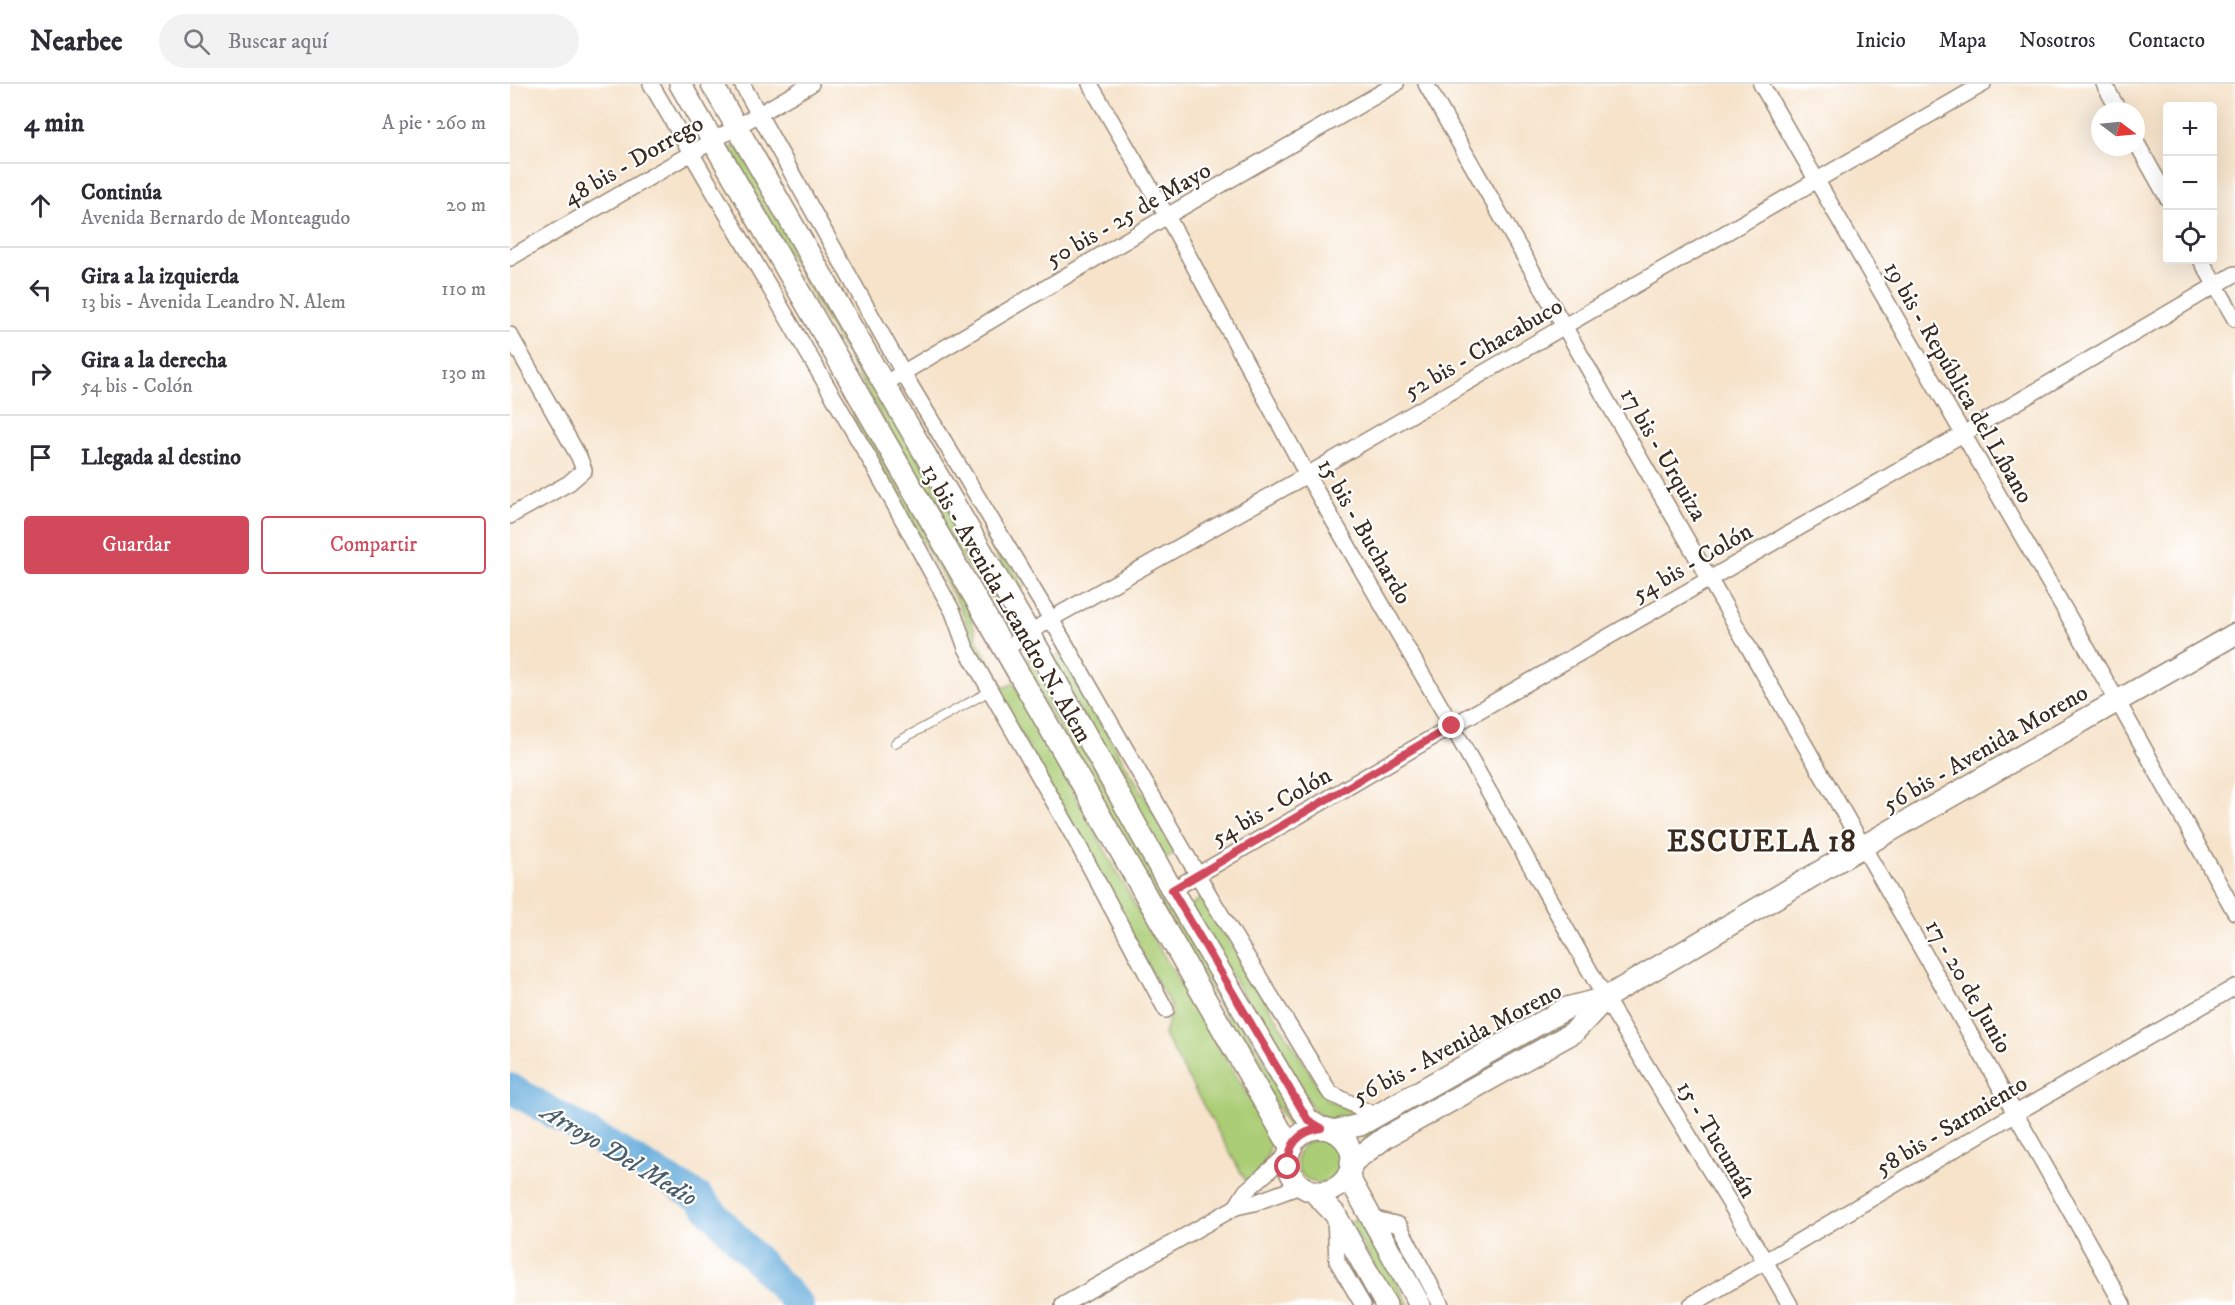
<!DOCTYPE html>
<html lang="es">
<meta charset="utf-8">
<style>
:root{--surface:#fff;--page:#f2f2f3;--text:#2b2b33;--muted:#7c7c81;--line:#e1e1e2;--accent:#d1495b}
body{margin:0;font-family:"IM FELL DW Pica",serif;background:var(--page);color:var(--text)}
.controls{position:absolute;right:18px;top:18px;display:grid;overflow:hidden;border-radius:6px;box-shadow:0 6px 24px #0002}
.controls button{width:54px;height:54px;display:grid;place-items:center;padding:0;border:0;border-bottom:2px solid var(--line);background:var(--surface);color:var(--text);font:30px sans-serif}
.compass{position:absolute;left:1581px;top:18px;width:54px;height:54px;border-radius:50%;background:var(--surface);box-shadow:0 6px 24px #0002;rotate:106deg}
.stop{position:absolute;width:18px;height:18px;margin:-14px;border:4px solid #d1495b;border-radius:50%;background:#fff}
.stop.end{background:#d1495b;border-color:#fff;box-shadow:0 2px 6px #0008}
.list{margin:0;padding:0;list-style:none}
h2{display:flex;justify-content:space-between;align-items:center;height:78px;margin:0;padding:0 24px;font-size:26px}
h2 small{font-size:20px;font-weight:400;color:var(--muted)}
.list li{display:grid;grid-template-columns:39px 1fr auto;gap:18px;align-items:center;box-sizing:border-box;height:84px;padding:0 24px;border-top:2px solid var(--line)}
.list b{display:block;font-size:22px;white-space:nowrap}
.list p{margin:0;font-size:20px;white-space:nowrap;color:var(--muted)}
.list em{font-size:20px;font-style:normal;color:var(--muted)}
.actions{display:flex;gap:12px;padding:18px 24px}
.actions a{flex:1;padding:14px 0;border:2px solid var(--accent);border-radius:6px;text-align:center;font-size:21px;color:var(--accent)}
.actions .main{background:var(--accent);color:#fff}
.icon{flex:none;width:33px;height:33px;fill:none;stroke:currentColor;stroke-width:2;stroke-linecap:round;stroke-linejoin:round}
.map{position:relative;flex:none;width:1725px;height:1221px;overflow:hidden}
header{display:flex;align-items:center;gap:36px;box-sizing:border-box;height:84px;padding:0 30px;background:var(--surface);border-bottom:2px solid var(--line)}
header strong{font-size:28px}
nav{display:flex;gap:33px;margin-inline-start:auto;font-size:21px}
.search{width:420px;height:54px;background:var(--page);display:flex;align-items:center;gap:15px;box-sizing:border-box;padding:0 21px;border-radius:33px;color:var(--muted);font-size:22px}
main{display:flex}
aside{flex:1;background:var(--surface)}
.map>svg:first-child{display:block}
.green{fill:#abcd76;stroke:#737c4a;stroke-width:1.5}
.lines{fill:none;stroke-linecap:round;stroke-linejoin:round}
.river{stroke:#64aada;stroke-width:30}
.lane-casing{stroke:#988674;stroke-width:10}
.street-casing{stroke:#988674;stroke-width:18}
.secondary-casing{stroke:#988674;stroke-width:24}
.lane{stroke:#fff;stroke-width:8}
.street{stroke:#fff;stroke-width:15}
.secondary{stroke:#fff;stroke-width:21}
.route{stroke:#d1495b;stroke-width:8}
.labels{text-anchor:middle;stroke-width:4.5;stroke-linejoin:round;paint-order:stroke}
.street-label{font-size:24px;fill:#3b2a1e;stroke:#fff}
.water-label{font-size:26px;font-style:italic;fill:#4b5d69;stroke:#fff}
.district-label{font-size:30px;font-weight:bold;letter-spacing:1.5px;fill:#3b2a1e;stroke:#fff}
</style>
<header>
<strong>Nearbee</strong>
<div class="search"><svg class="icon" aria-label="search" viewBox="0 0 24 24"><circle cx="10" cy="10" r="6"/><path d="M15 15l6 6"/></svg>Buscar aquí</div>
<nav><a>Inicio</a><a>Mapa</a><a>Nosotros</a><a>Contacto</a></nav>
</header>
<main>
<aside>
<h2>4 min<small>A pie · 260 m</small></h2>
<ul class="list">
<li><svg class="icon" aria-label="ahead" viewBox="0 0 24 24"><path d="M12 20V5M6 11l6-6 6 6"/></svg><div><b>Continúa</b><p>Avenida Bernardo de Monteagudo</p></div><em>20 m</em></li>
<li><svg class="icon" aria-label="left" viewBox="0 0 24 24"><path d="M17 20v-9H6M10 6l-5 5 5 5"/></svg><div><b>Gira a la izquierda</b><p>13 bis - Avenida Leandro N. Alem</p></div><em>110 m</em></li>
<li><svg class="icon" aria-label="right" viewBox="0 0 24 24"><path d="M7 20v-9h11M14 6l5 5-5 5"/></svg><div><b>Gira a la derecha</b><p>54 bis - Colón</p></div><em>130 m</em></li>
<li><svg class="icon" aria-label="arrive" viewBox="0 0 24 24"><path d="M6 21V4h12l-3 4 3 4H6"/></svg><div><b>Llegada al destino</b></div></li>
</ul>
<div class="actions"><a class="main">Guardar</a><a>Compartir</a></div>
</aside>
<div class="map">
<svg width="1725" height="1221" viewBox="0 0 1725 1221">
<rect width="100%" height="100%" fill="#fff"/>
<filter id="ink" filterUnits="userSpaceOnUse"><feTurbulence type="fractalNoise" baseFrequency=".0167" numOctaves="2"/><feDisplacementMap in="SourceGraphic" scale="12" xChannelSelector="R" yChannelSelector="G"/><feConvolveMatrix kernelMatrix="1 2 1 2 8 2 1 2 1" color-interpolation-filters="sRGB"/></filter>
<filter id="wash" filterUnits="userSpaceOnUse"><feTurbulence type="fractalNoise" baseFrequency=".008" numOctaves="4" result="noise"/><feDisplacementMap in="SourceGraphic" scale="24" xChannelSelector="R" yChannelSelector="G"/><feGaussianBlur stdDeviation="1.35" result="paint"/><feColorMatrix in="noise" values="0 0 0 0 0 0 0 0 0 0 0 0 0 0 0 0 0 1.4 0 .05"/><feComposite in="paint" operator="in"/></filter>
<g filter="url(#wash)">
<rect width="100%" height="100%" fill="#f6e3ca"/>
<g class="green">
<path d="M 227,61 L 505,539 L 499,543 L 475,501 L 455,479 L 219,65 Z"/>
<path d="M 339,315 L 440,490 L 458,523 L 468,558 L 494,604 L 504,599 L 643,854 L 760,1047 C 764,1069 751,1085 738,1101 L 654,951 L 662,925 L 460,557 L 458,544 L 449,521 L 346,340 Z"/>
<path d="M 483,451 L 514,503 L 508,507 L 475,453 Z"/>
<path d="M 549,570 L 668,768 L 653,776 L 541,574 Z"/>
<path d="M 521,573 L 790,1039 L 780,1045 L 511,578 Z"/>
<path d="M 692,814 L 816,1015 L 847,1030 C 832,1040 815,1036 803,1025 L 679,822 Z"/>
<path d="M 1061,934 L 1064,938 L 876,1041 L 855,1056 L 851,1048 L 872,1040 Z"/>
<circle cx="809" cy="1077" r="22"/>
<path d="M 849,1133 L 899,1221 L 886,1221 L 840,1138 Z"/>
</g>
<g class="lines">
<path class="river" d="M 0,1004 L 188,1113 L 289,1221"/>
</g>
</g>
<g filter="url(#ink)">
<g class="lines">
<g class="lane-casing">
<path id="lane" d="M 385,659 L 480,607"/>
</g>
<g class="street-casing">
<g id="street">
<path d="M 141,0 L 363,381 L 443,528 L 456,564 L 565,755 L 656,926"/>
<path d="M 232,0 L 399,299 L 541,535 L 701,814 L 820,1009 L 866,1032"/>
<path d="M 580,0 L 657,132 L 797,391 L 942,642 L 1095,914 L 1255,1177 L 1280,1221"/>
<path d="M 916,0 C 1147,408 1385,812 1613,1221"/>
<path d="M 1251,0 L 1608,618 L 1725,828"/>
<path d="M 1594,0 L 1609,27"/>
<path d="M 1626,58 L 1658,115"/>
<path d="M 0,174 L 301,0"/>
<path d="M 1691,176 L 1725,235"/>
<path d="M 0,251 L 69,373 L 74,386 L 59,399 L 0,432"/>
<path d="M 374,300 L 657,132 L 886,0"/>
<path d="M 495,565 L 541,535 L 797,391 L 1473,0"/>
<path d="M 662,806 L 942,642 L 1453,350 L 1725,190"/>
<path d="M 726,1123 L 736,1107 L 778,1070"/>
<path d="M 825,1133 L 827,1177 L 853,1221"/>
<path d="M 861,1134 L 889,1141 L 931,1221"/>
<path d="M 553,1221 L 726,1123 L 744,1119 L 790,1102"/>
<path d="M 1181,1221 L 1506,1029 L 1725,903"/>
</g>
</g>
<g class="secondary-casing">
<g id="secondary">
<path d="M 170,0 L 781,1064"/>
<path d="M 202,0 L 374,300 L 520,550 L 662,806 L 798,1036 L 811,1044"/>
<circle cx="810" cy="1076" r="32"/>
<path d="M 823,1047 L 850,1041 L 1057,924 L 1095,914 L 1352,763 L 1725,550"/>
<path d="M 841,1079 L 876,1053 L 1064,948 L 1095,915"/>
<path d="M 838,1092 L 910,1221"/>
<path d="M 804,1108 L 825,1130 L 876,1221"/>
</g>
</g>
<use href="#lane" class="lane"/>
<use href="#street" class="street"/>
<use href="#secondary" class="secondary"/>
</g>
</g>
<g class="lines" filter="url(#ink)">
<path class="route" d="M 778,1083 C 778,1060 788,1048 811,1044 L 798,1036 L 662,806 L 942,642"/>
</g>
<g class="labels">
<g class="street-label">
<text transform="translate(123 76) rotate(-30)" y="8">48 bis - Dorrego</text>
<text transform="translate(618 130) rotate(-30)" y="8">50 bis - 25 de Mayo</text>
<text transform="translate(973 264) rotate(-30)" y="8">52 bis - Chacabuco</text>
<text transform="translate(1449 298) rotate(60)" y="8">19 bis - República del Líbano</text>
<text transform="translate(1154 370) rotate(60)" y="8">17 bis - Urquiza</text>
<text transform="translate(855 447) rotate(60)" y="8">15 bis - Buchardo</text>
<text transform="translate(1182 478) rotate(-30)" y="8">54 bis - Colón</text>
<text transform="translate(497 519) rotate(60)" y="8">13 bis - Avenida Leandro N. Alem</text>
<text transform="translate(1475 664) rotate(-30)" y="8">56 bis - Avenida Moreno</text>
<text transform="translate(761 722) rotate(-30)" y="8">54 bis - Colón</text>
<text transform="translate(1459 902) rotate(60)" y="8">17 - 20 de Junio</text>
<text transform="translate(947 959) rotate(-28)" y="8">56 bis - Avenida Moreno</text>
<text transform="translate(1441 1041) rotate(-31)" y="8">58 bis - Sarmiento</text>
<text transform="translate(1207 1055) rotate(59)" y="8">15 - Tucumán</text>
</g>
<g class="water-label">
<text transform="translate(110 1070) rotate(31)" y="9">Arroyo Del Medio</text>
</g>
<g class="district-label">
<text x="1252" y="767">ESCUELA 18</text>
</g>
</g>
</svg>
<div class="controls">
<button>+</button>
<button>−</button>
<button><svg class="icon" aria-label="locate" viewBox="0 0 24 24"><circle cx="12" cy="12" r="6"/><path d="M12 2v4M12 18v4M2 12h4M18 12h4"/></svg></button>
</div>
<svg class="compass" viewBox="-18 -18 36 36"><path d="M0-13l5 13h-10z" fill="#e53935"/><path d="M0 13l5-13h-10z" fill="#7c7c81"/></svg>
<div class="stop" style="left:778px;top:1083px"></div>
<div class="stop end" style="left:942px;top:642px"></div>
</div>
</main>
